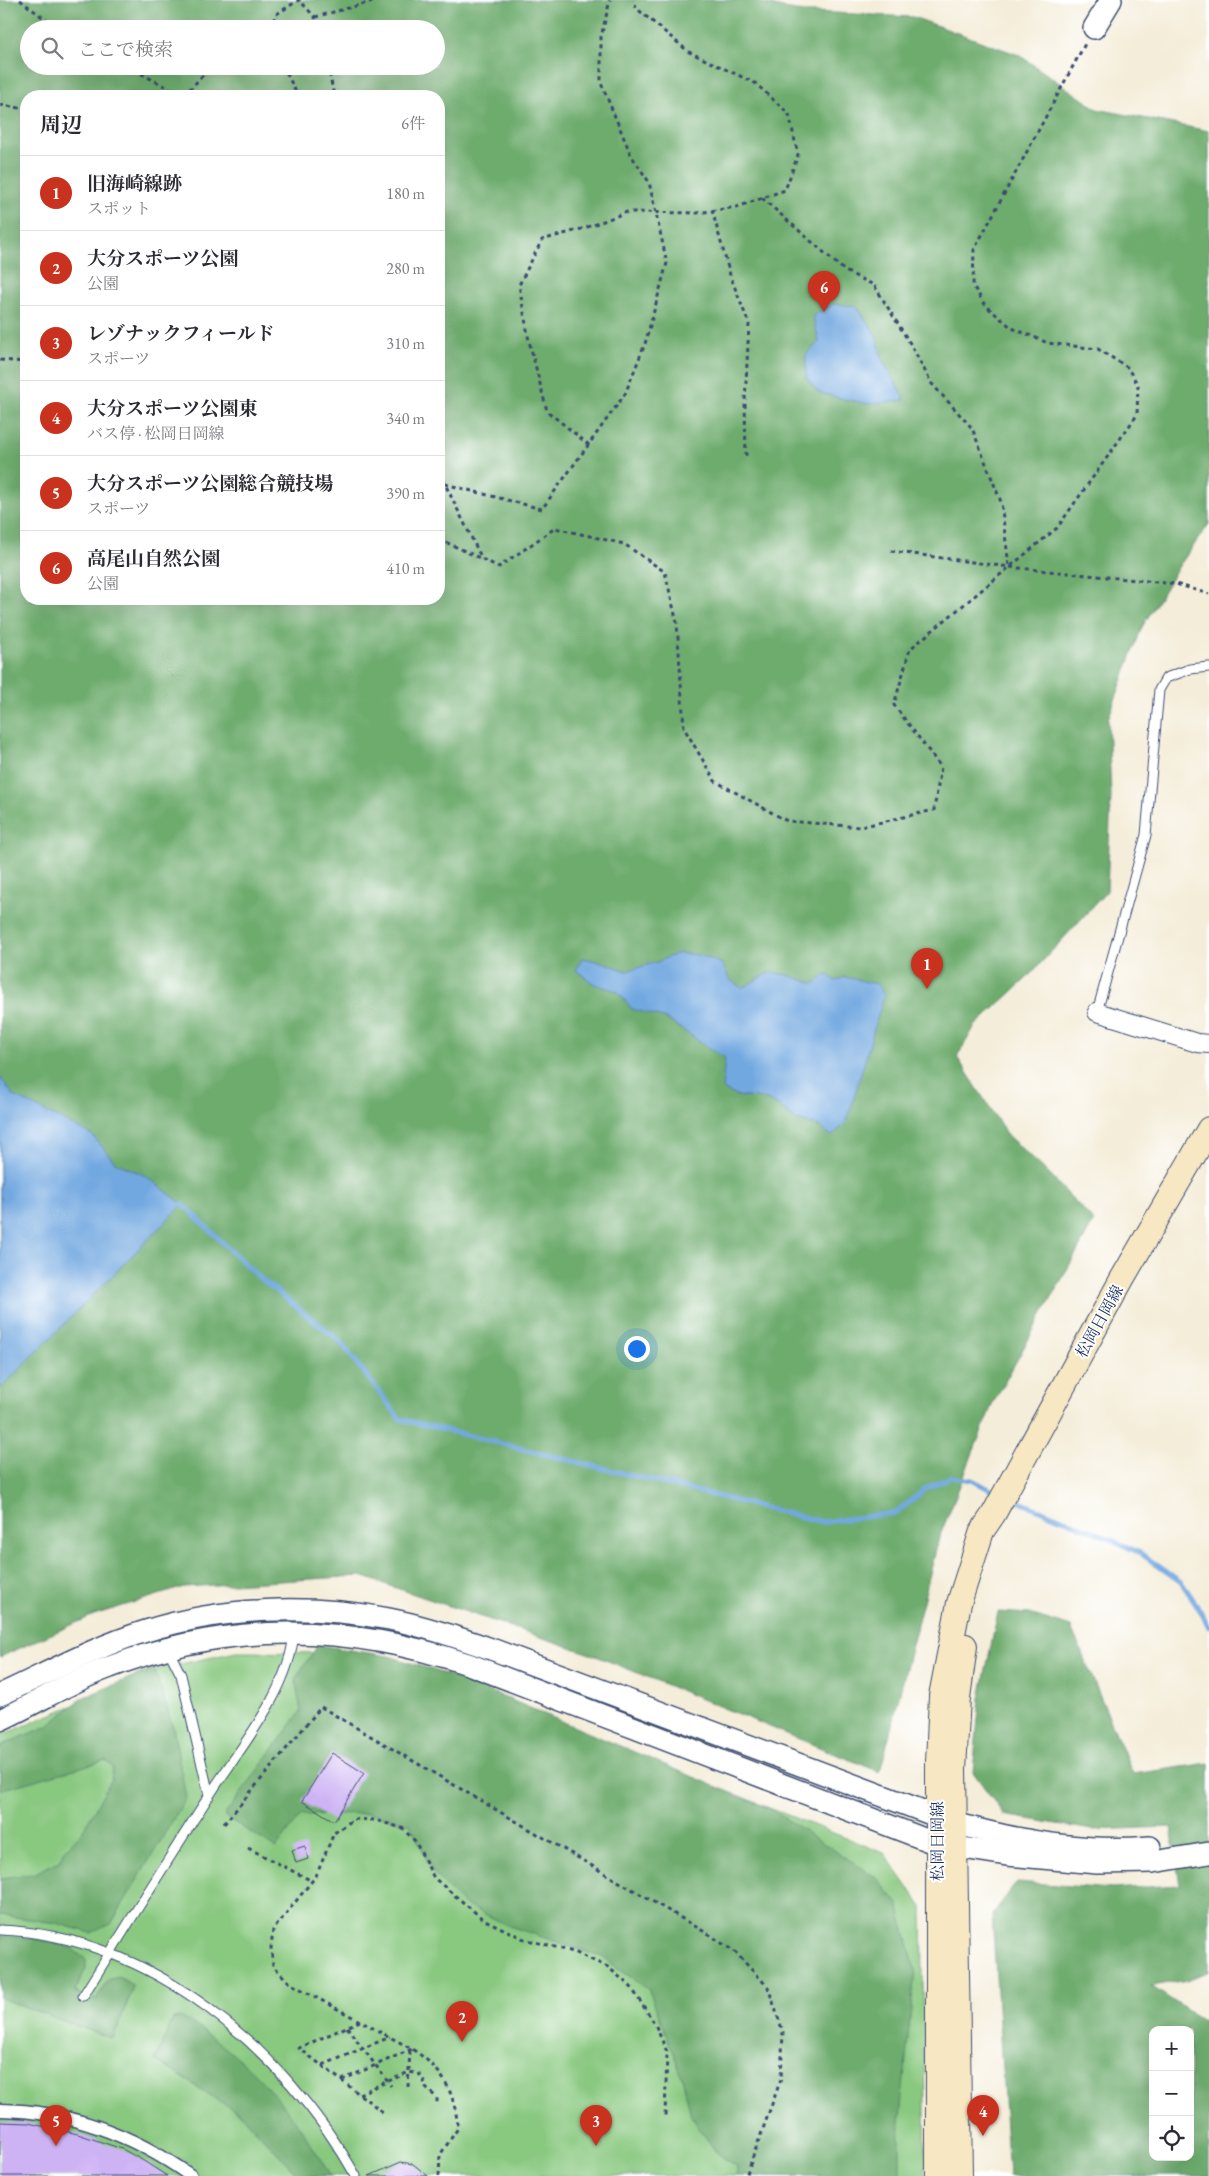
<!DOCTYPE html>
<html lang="ja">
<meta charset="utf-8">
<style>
:root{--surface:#fff;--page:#f2f2f3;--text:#2b2b33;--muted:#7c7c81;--line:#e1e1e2;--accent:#c8321e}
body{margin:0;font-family:"EB Garamond","Noto Serif JP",serif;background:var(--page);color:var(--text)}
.controls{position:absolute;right:15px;bottom:15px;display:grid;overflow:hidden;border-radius:10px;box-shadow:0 5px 20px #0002}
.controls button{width:45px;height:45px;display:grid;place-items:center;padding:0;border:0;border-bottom:1px solid var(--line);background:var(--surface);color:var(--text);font:25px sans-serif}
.you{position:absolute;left:636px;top:1348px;width:18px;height:18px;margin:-12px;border:4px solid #fff;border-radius:50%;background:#1a73e8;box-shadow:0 0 0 8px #1a73e833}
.badge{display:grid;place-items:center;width:32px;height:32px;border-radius:50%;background:var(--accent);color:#fff;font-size:16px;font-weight:700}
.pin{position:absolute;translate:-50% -41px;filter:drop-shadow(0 1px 2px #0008)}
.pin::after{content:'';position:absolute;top:26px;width:18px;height:15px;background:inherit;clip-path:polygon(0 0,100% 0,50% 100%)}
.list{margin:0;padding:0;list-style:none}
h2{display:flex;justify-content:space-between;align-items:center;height:65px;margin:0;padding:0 20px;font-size:21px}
h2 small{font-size:16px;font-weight:400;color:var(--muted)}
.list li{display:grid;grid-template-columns:32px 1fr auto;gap:15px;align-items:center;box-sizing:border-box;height:75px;padding:0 20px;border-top:1px solid var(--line)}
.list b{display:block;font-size:19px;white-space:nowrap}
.list p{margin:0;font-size:16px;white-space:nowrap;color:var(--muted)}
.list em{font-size:16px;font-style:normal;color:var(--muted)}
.icon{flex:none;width:28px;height:28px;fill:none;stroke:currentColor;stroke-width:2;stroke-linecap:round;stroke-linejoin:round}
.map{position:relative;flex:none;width:1209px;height:2176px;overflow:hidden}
.search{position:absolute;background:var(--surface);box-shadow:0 5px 20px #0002;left:20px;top:20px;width:425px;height:55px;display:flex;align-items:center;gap:12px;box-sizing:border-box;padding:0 18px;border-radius:28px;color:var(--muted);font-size:19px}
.panel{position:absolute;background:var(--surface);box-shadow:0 5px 20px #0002;left:20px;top:90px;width:425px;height:515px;border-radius:20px}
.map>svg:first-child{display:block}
.green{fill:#88c87f;stroke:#527c6e}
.forest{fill:#6eac6e;stroke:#446e66;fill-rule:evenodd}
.water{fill:#72a8e0;stroke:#466c9f}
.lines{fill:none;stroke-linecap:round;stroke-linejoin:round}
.stream{stroke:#72a8e0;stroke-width:5}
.building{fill:#ceb3f4}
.service-casing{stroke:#3c4c70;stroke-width:11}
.pedestrian-casing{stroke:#3c4c70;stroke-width:15}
.minor-casing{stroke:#3c4c70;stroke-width:20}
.tertiary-casing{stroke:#3c4c70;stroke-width:24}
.secondary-casing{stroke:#3c4c70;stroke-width:26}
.path{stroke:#3c4c70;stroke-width:3;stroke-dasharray:4 4;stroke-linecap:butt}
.service{stroke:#fff;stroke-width:9}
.pedestrian{stroke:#fff;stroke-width:12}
.minor{stroke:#fff;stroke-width:18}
.tertiary{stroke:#fff;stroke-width:21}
.secondary{stroke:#f7e8c3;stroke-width:24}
.labels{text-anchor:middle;stroke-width:4;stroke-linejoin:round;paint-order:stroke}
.street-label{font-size:16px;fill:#1b2f5e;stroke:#fff}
</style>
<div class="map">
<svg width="1209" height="2176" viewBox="0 0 1209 2176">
<rect width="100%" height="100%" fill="#fff"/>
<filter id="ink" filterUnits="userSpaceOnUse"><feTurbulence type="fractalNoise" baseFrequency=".02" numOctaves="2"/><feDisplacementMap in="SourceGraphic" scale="10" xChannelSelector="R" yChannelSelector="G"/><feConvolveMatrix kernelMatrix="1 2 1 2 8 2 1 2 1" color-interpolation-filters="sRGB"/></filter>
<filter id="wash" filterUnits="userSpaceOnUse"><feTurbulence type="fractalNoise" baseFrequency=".0096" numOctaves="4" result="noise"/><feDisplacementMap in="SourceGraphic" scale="20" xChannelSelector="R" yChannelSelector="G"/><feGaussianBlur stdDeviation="1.12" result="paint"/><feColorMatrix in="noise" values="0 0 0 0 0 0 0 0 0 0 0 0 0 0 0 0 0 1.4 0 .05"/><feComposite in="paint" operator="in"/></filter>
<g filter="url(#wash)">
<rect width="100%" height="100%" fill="#f4edd9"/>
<path class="green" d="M 236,1652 L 337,1653 L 450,1682 L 884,1853 L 922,1907 L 926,2176 L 0,2176 L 0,1736 L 162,1668 Z"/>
<g class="forest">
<path d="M 0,0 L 751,0 L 795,11 L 913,17 L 1019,55 L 1097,109 L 1209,131 L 1209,524 L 1179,566 L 1142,627 L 1108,719 L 1111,796 L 1107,891 L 1027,978 L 975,1026 L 957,1057 L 1008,1136 L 1043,1168 L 1094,1221 L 992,1405 L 939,1538 L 880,1772 L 596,1656 L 361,1576 L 184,1587 L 94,1615 L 0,1657 ZM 29,29 L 436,29 L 436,66 L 29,66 ZM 26,96 L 439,96 L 439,599 L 26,599 Z"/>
<path d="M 998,1612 L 1030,1614 L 1071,1627 L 1133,1774 L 1209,1763 L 1209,1972 L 1182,1981 L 1151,1986 L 1209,2025 L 1209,2176 L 1009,2176 L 992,1915 L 1017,1882 L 1112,1889 L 1180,1885 L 1171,1827 L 1092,1830 L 1004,1815 L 973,1772 L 980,1698 ZM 1153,2030 L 1190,2030 L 1190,2157 L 1153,2157 Z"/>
<path d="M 318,1645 L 389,1656 L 461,1679 L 772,1810 L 877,1878 L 898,1904 L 915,1970 L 900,2117 L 900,2176 L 736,2176 L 737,2168 L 716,2152 L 691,2116 L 682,2076 L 649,1990 L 602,1957 L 509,1926 L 462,1903 L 434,1874 L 410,1824 L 369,1813 L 301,1815 L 276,1848 L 224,1816 L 301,1711 L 295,1679 Z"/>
<path d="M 154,1668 L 173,1727 L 186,1798 L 111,1924 L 91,1933 L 56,1923 L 0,1915 L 0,1878 L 33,1874 L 59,1861 L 64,1851 L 82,1832 L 111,1780 L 113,1768 L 106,1760 L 0,1790 L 0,1746 L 48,1726 L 82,1698 Z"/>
<path d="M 0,1937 L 29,1938 L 53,1943 L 71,1948 L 86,1960 L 86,1968 L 75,1992 L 96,2000 L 108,1980 L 119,1977 L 132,1985 L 132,1991 L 113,2039 L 0,1998 Z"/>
<path d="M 180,2017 C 194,2023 205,2033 218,2042 C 265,2078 302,2124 330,2176 L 299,2176 L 243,2116 L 155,2060 L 173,2019 Z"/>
</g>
<g class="water">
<path d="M 833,304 L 856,306 L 876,335 L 883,361 L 905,400 L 870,404 L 843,399 L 818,392 L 806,377 L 806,355 L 819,342 L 813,316 Z"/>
<path d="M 678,953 L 700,955 L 722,964 L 729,979 L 742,988 L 769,973 L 788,975 L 814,984 L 827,974 L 835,981 L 845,977 L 877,984 L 884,995 L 847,1122 L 832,1136 L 818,1126 L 796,1120 L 779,1106 L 765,1099 L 737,1096 L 722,1089 L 725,1058 L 666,1019 L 632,1009 L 617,991 L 594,984 L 576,970 L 582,958 L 602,962 L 627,971 L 657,962 Z"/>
<path d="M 0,1077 L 14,1096 L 92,1135 L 115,1162 L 146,1176 L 183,1204 L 0,1389 Z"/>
</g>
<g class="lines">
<g class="stream">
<path d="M 183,1204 L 256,1275 L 339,1340 L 400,1419 L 823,1522 L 896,1513 L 925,1489 L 950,1477 L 972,1480 L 997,1493"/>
<path d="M 1010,1498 L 1102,1535 L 1140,1553 L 1181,1582 L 1197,1605 L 1209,1627"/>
</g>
</g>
<g id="blocks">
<g class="building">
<path d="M 332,1753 L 364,1773 L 334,1821 L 302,1801 Z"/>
<path d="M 305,1846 L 308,1859 L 296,1863 L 292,1850 Z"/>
<path d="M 0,2122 L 28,2123 L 78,2134 L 122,2149 L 142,2160 L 167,2176 L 0,2176 Z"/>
<path d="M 401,2162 L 413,2164 L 428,2176 L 369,2176 Z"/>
</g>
</g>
</g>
<g filter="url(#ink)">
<use href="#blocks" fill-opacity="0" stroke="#3c4c70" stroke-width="1"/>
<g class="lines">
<g class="service-casing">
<g id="service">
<path d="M 1097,1012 L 1146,835 L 1159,690 L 1166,678 L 1190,669 L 1209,667"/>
<path d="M 168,1649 L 181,1675 L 209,1795"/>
<path d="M 0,1930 C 150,1935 285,2050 356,2176"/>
<path d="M 83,1996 C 125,1929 166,1862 209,1796 C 240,1747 289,1692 294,1633"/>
</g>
</g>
<g class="pedestrian-casing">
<path id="pedestrian" d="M 0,2110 C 70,2111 135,2136 191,2176"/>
</g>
<g class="minor-casing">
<path id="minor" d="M 1097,1012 L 1197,1043 L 1209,1044"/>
</g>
<g class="tertiary-casing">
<g id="tertiary">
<path d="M 1094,28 L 1111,0"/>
<path d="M 0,1695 C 48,1673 94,1647 146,1631 C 223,1607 309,1604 389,1619 C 425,1626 460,1638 494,1650 L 955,1823 C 1017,1841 1086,1853 1150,1847"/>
<path d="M 0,1720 C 37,1703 71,1681 110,1667 C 231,1620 349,1624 471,1665 L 937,1844 L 1007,1855 L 1097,1863 L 1153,1862 L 1209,1853"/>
</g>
</g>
<g class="secondary-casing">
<g id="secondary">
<path d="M 938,2176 L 938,1762 L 941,1696 L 959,1603 L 982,1531 L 993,1515 L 1122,1279 L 1209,1129"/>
<path d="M 960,2176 L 954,1769 L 958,1698 L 965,1646"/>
</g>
</g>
<g class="path">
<path d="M 20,0 L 58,29"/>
<path d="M 315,17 L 378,0"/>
<path d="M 272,29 L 275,15 L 299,0 L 315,17 L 319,29"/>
<path d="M 127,66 L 183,96"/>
<path d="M 283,66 L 298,96"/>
<path d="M 328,66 L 334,96"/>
<path d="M 184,96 L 211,66"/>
<path d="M 0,105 L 26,109"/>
<path d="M 762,198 L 845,271 L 874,285 L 911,345 L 932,384 L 972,428 L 1001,502 L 1009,566"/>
<path d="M 712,210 L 730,275 L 749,324 L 745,402 L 746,458"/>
<path d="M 0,360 L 26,362"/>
<path d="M 589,445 L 547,411 L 529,341 L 519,285 L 542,240 L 585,228 L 627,212 L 697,213 L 737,207 L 785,190 L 798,155 L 789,114 L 755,83 L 689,52 L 636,8 L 634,0"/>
<path d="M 439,464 L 445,484 L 482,559"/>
<path d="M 445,484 L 542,509 L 625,394 L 645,344 L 667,263 L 649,182 L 631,155 L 601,83 L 601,37 L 610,0"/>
<path d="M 439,539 L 499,567 L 555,528 L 624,544 L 665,572 L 677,623 L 684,728 L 715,781 L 787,821 L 860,827 L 934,810 L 941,767 L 894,705 L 910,649 L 1057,528 L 1137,415 L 1138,385 L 1127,367 L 1098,349 L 1048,343 L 1012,328 L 986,306 L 973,286 L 974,250 L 1086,42"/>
<path d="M 891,551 L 1009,567 L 1176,584 L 1209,594"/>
<path d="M 224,1824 L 321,1707 L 710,1935 L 736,1953 L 768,1987 L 783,2032 L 781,2079 L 746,2176"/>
<path d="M 248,1848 L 312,1881"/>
<path d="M 360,2021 L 299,2048 L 384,2113"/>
<path d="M 347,2027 L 391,2086"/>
<path d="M 323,2065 L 390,2037"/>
<path d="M 342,2080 L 412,2049"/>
<path d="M 408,2087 L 410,2050"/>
<path d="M 359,2094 L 409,2072 L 419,2074 L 423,2078 L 426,2088 L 437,2098 L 437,2106"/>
<path d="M 439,2176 L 440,2155 L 458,2128 C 454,2091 444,2070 412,2049 L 291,1984 L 273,1966 L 271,1948 L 273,1930 L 316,1876 L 334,1833 L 354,1819 L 375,1820 L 402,1828 L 415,1841 L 434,1878 L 483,1919 L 524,1939 L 574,1952 L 608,1967 L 631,1987 L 655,2024 L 667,2052 L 665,2116"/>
</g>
<use href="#service" class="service"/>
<use href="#pedestrian" class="pedestrian"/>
<use href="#minor" class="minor"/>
<use href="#tertiary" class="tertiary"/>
<use href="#secondary" class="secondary"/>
</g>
</g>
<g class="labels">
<g class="street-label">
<text transform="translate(1099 1321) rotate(-61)" y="6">松岡日岡線</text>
<text transform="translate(937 1841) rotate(-90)" y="6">松岡日岡線</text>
</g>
</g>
</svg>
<div class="controls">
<button>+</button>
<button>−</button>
<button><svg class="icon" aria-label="locate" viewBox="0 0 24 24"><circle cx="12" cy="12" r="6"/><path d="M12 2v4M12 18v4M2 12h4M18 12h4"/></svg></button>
</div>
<div class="you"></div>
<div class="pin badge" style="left:927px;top:989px">1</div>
<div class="pin badge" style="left:462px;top:2042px">2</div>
<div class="pin badge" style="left:596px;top:2146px">3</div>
<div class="pin badge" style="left:983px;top:2136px">4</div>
<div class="pin badge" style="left:56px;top:2146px">5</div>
<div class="pin badge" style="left:824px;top:312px">6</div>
<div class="search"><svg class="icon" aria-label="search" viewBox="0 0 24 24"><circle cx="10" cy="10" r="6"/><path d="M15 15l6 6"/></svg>ここで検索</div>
<section class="panel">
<h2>周辺<small>6件</small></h2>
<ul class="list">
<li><span class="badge">1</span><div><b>旧海崎線跡</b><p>スポット</p></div><em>180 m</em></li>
<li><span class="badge">2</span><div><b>大分スポーツ公園</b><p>公園</p></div><em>280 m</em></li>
<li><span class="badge">3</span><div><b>レゾナックフィールド</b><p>スポーツ</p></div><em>310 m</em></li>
<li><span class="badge">4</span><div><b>大分スポーツ公園東</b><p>バス停 · 松岡日岡線</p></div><em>340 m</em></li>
<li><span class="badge">5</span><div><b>大分スポーツ公園総合競技場</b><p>スポーツ</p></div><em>390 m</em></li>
<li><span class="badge">6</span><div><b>高尾山自然公園</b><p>公園</p></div><em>410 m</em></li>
</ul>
</section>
</div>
